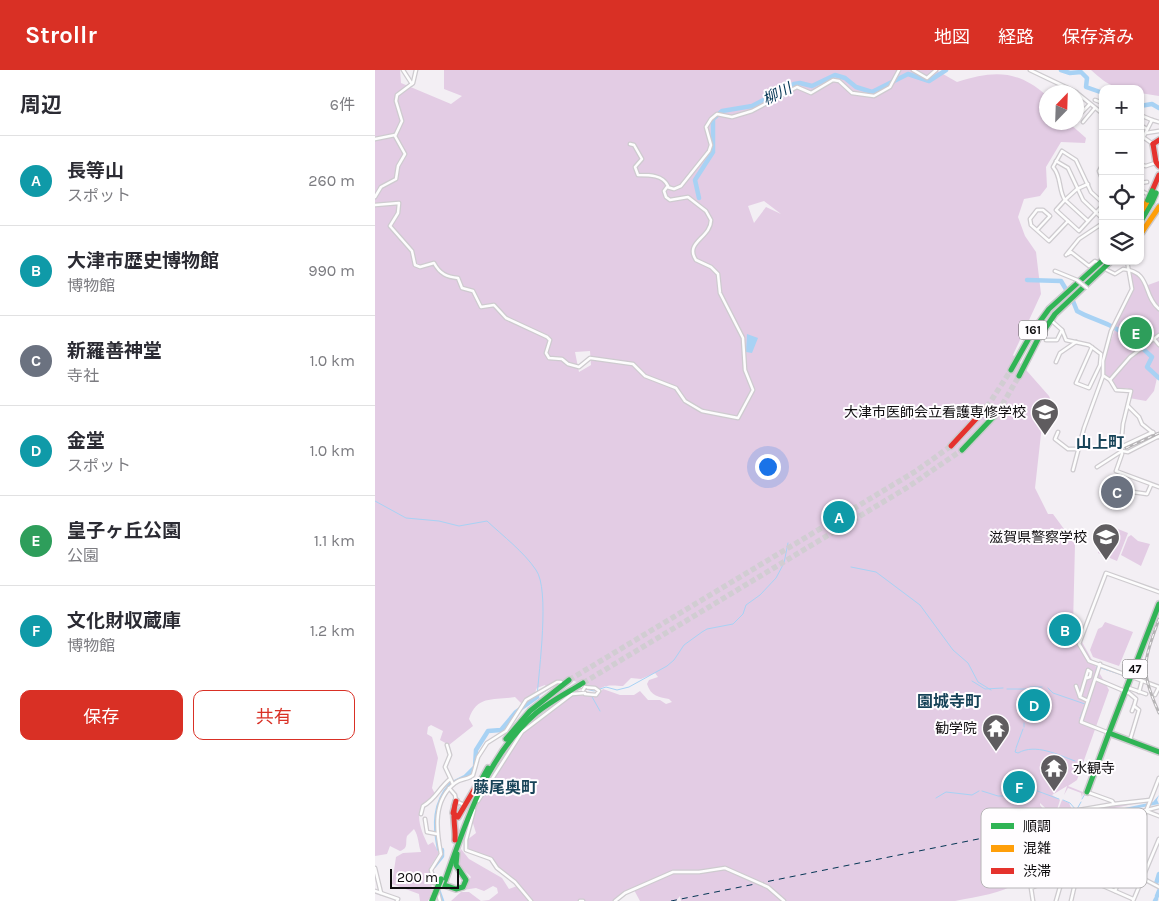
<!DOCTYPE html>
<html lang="ja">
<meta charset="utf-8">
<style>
:root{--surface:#fff;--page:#f7f7f7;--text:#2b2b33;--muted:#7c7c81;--line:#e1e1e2;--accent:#d93025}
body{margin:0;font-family:Karla,"Noto Sans JP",sans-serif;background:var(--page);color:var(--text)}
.controls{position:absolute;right:15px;top:15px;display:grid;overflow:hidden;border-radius:10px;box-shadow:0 1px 4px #0004}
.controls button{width:45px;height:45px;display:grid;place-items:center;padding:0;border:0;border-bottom:1px solid var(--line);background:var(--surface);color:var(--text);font:25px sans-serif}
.compass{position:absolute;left:664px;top:15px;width:45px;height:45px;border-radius:50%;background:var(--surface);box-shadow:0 1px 4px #0004;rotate:23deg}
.scale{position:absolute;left:15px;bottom:12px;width:69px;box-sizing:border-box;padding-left:5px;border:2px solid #0f0d0f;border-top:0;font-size:14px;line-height:18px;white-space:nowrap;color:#0f0d0f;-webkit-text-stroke:4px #fffdff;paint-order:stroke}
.you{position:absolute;left:392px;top:396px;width:18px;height:18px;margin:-12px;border:4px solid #fff;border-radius:50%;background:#1a73e8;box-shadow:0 0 0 8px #1a73e833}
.badge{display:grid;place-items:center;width:32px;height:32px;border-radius:50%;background:var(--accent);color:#fff;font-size:16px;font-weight:700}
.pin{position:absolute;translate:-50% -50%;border:2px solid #fff;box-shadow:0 1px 5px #0006}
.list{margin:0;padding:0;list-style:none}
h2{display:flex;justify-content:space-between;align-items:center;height:65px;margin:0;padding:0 20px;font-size:21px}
h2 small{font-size:16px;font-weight:400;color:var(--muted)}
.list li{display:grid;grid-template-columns:32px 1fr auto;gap:15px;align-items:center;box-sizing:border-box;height:90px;padding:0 20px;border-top:1px solid var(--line)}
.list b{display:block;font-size:19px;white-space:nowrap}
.list p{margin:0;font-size:16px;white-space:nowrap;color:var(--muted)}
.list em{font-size:16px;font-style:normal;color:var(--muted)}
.actions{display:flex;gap:10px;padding:15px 20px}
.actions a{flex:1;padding:11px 0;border:1px solid var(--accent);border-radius:10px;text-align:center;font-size:18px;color:var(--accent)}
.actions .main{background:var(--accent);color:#fff}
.icon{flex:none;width:28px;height:28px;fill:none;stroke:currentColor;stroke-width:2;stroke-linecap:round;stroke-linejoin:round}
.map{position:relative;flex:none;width:784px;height:831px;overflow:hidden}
header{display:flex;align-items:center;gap:30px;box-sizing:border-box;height:70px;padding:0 25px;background:var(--accent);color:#fff}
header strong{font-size:24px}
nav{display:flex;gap:28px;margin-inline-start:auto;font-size:18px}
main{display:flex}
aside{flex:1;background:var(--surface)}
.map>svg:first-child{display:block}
.green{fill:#e3cce4;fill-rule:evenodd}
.water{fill:#a8d2f4}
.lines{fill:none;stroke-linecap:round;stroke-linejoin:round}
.stream{stroke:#a8d2f4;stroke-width:1}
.river{stroke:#a8d2f4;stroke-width:4.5}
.ferry{stroke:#043554;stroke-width:1;stroke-dasharray:6 5;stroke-linecap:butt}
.highway-tunnel{stroke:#d1cdd2;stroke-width:5.5;stroke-dasharray:5.5 3;stroke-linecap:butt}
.street-casing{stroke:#cecbcf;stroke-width:5}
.fast-casing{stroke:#cecbcf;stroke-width:8}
.slow-casing{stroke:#cecbcf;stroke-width:8}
.jam-casing{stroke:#cecbcf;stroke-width:8}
.street{stroke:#fdfdfd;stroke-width:2.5}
.fast{stroke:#30b455;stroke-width:5}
.slow{stroke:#ff9f0a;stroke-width:5}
.jam{stroke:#e5322d;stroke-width:5}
.rail-casing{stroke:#b6b4b6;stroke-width:3}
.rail{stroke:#fffdff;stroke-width:1;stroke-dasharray:4;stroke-linecap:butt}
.street-bridge-casing{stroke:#cecbcf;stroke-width:5;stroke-linecap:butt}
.fast-bridge-casing{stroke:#d0ced0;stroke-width:8;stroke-linecap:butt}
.street-bridge{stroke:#fdfdfd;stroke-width:2.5}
.fast-bridge{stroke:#30b455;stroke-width:5.5}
.labels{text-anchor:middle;stroke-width:4;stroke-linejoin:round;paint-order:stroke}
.shield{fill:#fffdff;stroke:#575557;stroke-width:1}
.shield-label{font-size:12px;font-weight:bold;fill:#0f0d0f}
.poi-label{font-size:14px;fill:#0f0d0f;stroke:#fffdff;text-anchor:end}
.water-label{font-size:15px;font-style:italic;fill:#043554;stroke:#fffdff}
.quarter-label{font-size:16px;font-weight:bold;fill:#174358;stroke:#fffdff}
.key{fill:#fffdff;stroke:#b7b5b7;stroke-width:1}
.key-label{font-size:14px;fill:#0f0d0f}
</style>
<header>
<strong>Strollr</strong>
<nav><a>地図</a><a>経路</a><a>保存済み</a></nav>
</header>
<main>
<aside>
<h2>周辺<small>6件</small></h2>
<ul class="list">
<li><span class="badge" style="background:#0f9aa8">A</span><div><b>長等山</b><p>スポット</p></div><em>260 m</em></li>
<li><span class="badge" style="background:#0f9aa8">B</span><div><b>大津市歴史博物館</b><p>博物館</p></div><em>990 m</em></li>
<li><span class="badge" style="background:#6b7280">C</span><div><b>新羅善神堂</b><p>寺社</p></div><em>1.0 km</em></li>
<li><span class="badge" style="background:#0f9aa8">D</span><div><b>金堂</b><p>スポット</p></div><em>1.0 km</em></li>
<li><span class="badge" style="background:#2e9e5b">E</span><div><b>皇子ヶ丘公園</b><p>公園</p></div><em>1.1 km</em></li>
<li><span class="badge" style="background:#0f9aa8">F</span><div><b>文化財収蔵庫</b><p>博物館</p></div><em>1.2 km</em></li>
</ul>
<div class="actions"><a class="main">保存</a><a>共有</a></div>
</aside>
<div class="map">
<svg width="784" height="831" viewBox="0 0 784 831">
<rect width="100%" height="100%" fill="#f3eff4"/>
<g class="green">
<path d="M 0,0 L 25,0 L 26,13 L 76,34 L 87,26 L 69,19 L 69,0 L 561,0 L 582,12 C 619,0 642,0 671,25 L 672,52 L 694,53 L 711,68 L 710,73 L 686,72 L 671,97 L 672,117 L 665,126 L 649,129 L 643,147 L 650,166 L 661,182 L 666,224 L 638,285 L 674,326 L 677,333 L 667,355 L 660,418 L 673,444 L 678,444 L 700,474 L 698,556 L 734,620 L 702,710 L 693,716 L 708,722 L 707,728 L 706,723 L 693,718 L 689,725 L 692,716 L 677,725 L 685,730 L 681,743 L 682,749 L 665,733 L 665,735 L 673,745 L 670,747 L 660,746 L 677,750 L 676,754 L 679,755 L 683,751 L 681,760 L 658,752 L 655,760 L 662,765 L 667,775 C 657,821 619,823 580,831 L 306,831 L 305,826 L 301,831 L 265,831 L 259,820 L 240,831 L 76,831 L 86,822 L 94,822 L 106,831 L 114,830 L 123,823 L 122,818 L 118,816 L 109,821 L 101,818 L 88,820 L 96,807 C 87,797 77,796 86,779 L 94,789 L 127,808 L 134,819 L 142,816 L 135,807 L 124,802 L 117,791 L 94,782 L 92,770 L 101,763 L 97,750 L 103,733 L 147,663 L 197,625 L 221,626 L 228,619 L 245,625 L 259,625 L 265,621 L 273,630 L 285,630 L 291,634 L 297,632 L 294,629 C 283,627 276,626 272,614 L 274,610 L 283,607 L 280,603 L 266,609 L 256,608 L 248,616 C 243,616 237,615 232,616 C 229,616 227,618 224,619 C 207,622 197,597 172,618 L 170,615 L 162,618 L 156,631 L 146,633 L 140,627 C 121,631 102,624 94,649 L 98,656 L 74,675 L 65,670 L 68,661 L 56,655 L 53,657 L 52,664 L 57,667 L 63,688 L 57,718 L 60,724 C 57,728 54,729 50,732 C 38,743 47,763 53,775 L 58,772 L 64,783 L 55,797 L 57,820 L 53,831 L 45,831 L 44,824 L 17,814 L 21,787 L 28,783 L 46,782 C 43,774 44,767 39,759 L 32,766 C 30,773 34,778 25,781 L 15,776 L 12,784 L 0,786 ZM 389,131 L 406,144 L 391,137 L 379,153 L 373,136 ZM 215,281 L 216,295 L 204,302 L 200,282 Z"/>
<path d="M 716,0 L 784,0 L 784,26 L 765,23 L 765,19 C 740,19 735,17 716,0 Z"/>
<path d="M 754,201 L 766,207 L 773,215 L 784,211 L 784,309 L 782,308 L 779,321 L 771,331 L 754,328 L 757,321 L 752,318 L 741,319 L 738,310 L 730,305 L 729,290 L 748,236 L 758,221 Z"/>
<path d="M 728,453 L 753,463 L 742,491 L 723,483 L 728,470 L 722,468 Z"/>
<path d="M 756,465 L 763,471 L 775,474 L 766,496 L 746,485 L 753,467 Z"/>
<path d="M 730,552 L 758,562 L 744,596 L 718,587 L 715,580 L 723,559 L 727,557 Z"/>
<path d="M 687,730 L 694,733 L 698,742 L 701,772 L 691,788 L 689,764 L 683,759 L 682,743 Z"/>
<path d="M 772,731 L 712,744 L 713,748 L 771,738 L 706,755 L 703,742 L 705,740 Z"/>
</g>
<g class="water">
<path d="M 372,264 L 383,268 L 377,283 L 371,282 Z"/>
<path d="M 784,725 L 782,730 L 784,734 L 713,748 L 712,746 L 778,732 Z"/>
</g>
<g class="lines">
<g class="stream">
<path d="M 0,431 L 31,448 L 64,451 L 84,456 L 112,451 C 128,466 149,482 161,500 C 175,519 164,600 162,627"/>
<path d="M 476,497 L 501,502 L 545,535 L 578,580 L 593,593 L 603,612 L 616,620"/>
<path d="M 726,598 L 750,606 L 752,609 L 734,657"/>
<path d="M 720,606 L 722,596"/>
<path d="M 597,611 L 610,619 L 628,618"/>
<path d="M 655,617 L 667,617"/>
<path d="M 206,618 L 219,621 L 231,617 L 242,620 L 254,617 L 292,596 L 299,590 L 309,575 L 327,562 L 332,559 L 358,554 L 368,544 L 371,535 L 385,525 L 401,508 L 409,493 L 413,473"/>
<path d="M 673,618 L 678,623 L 710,634"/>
<path d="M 632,619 L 653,619"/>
<path d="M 216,625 L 225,641"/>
<path d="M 163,626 L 178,616"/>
<path d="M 705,648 L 711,632"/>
<path d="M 649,657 L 649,653"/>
<path d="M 641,678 L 648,659"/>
<path d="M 641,679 L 640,682 L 643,683 C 661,673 683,685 700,691"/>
<path d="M 722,688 L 731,664"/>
<path d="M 704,692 L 718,696"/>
<path d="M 714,711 L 721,691"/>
<path d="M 607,721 L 623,726 L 640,726 L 657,719 L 684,729"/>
<path d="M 561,728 L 571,722 L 597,725 L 604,721"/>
<path d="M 707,729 L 710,724"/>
<path d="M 688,730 L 695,733 L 701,740"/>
<path d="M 702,739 L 706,732"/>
</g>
<g class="river">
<path d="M 686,0 L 695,3 L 706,2 L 712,8 L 711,17 L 728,23"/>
<path d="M 765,36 L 777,34 L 784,38"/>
<path d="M 324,128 L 320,110 L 338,82 L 338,49 L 347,41 L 377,36 L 419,14 L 425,13 L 437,16 L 460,5 L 470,8 L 481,17 L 497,22 L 533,4 L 554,11 L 571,0"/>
<path d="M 652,210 L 686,211 L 698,231 L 702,241 C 712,247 724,250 734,255 C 751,263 764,275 777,287 L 772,297 L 784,308"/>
<path d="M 78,713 L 90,707 L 100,697 L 101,680 L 113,661 L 126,660 L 141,642 L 162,627"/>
<path d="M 64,779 C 59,755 59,733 76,714"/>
<path d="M 59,796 L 67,786 L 67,780"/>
<path d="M 57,803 L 67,831"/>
<path d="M 781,814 L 784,804"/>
<path d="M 782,826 L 784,821"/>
<path d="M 780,831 L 781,829"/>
</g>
<path class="ferry" d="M 296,831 L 742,741"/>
<g class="highway-tunnel">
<path d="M 612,337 L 636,300"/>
<path d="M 623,342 L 644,306"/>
<path d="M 194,610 L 541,401 L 576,376"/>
<path d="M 208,613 L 533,417 L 587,380"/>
</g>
<g class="street-casing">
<g id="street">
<path d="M 28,0 L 37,14"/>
<path d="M 538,0 L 552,8 L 561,0"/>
<path d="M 655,0 L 701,22"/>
<path d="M 702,23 L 728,44"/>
<path d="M 720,30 L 728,33"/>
<path d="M 705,44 L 714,35"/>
<path d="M 765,45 L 777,50"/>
<path d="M 708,52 L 719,39"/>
<path d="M 765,55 L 772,59"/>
<path d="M 771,63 L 784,61"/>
<path d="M 765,65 L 778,74"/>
<path d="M 0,69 L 20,65"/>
<path d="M 255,74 L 259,75 L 267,89 L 260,97 L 263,105 C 275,105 288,105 293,116"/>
<path d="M 765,74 L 777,50 L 784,52"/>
<path d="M 681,91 L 693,98 L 708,130 L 728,149"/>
<path d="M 728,94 L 724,101 L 728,111"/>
<path d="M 765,95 L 771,96 L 780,93"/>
<path d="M 765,113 L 772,112"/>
<path d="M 713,114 L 702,119 L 690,130 L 713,151"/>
<path d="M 765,120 L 774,125"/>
<path d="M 0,127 L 6,117 L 21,109 L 23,96 L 30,84 L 20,66 L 27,51 L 21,31 L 22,25 L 38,13 L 41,0"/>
<path d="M 728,133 L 716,122 L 701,90 L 687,81 L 678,97 C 687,107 683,120 690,130 L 681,140 L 704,161 L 728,135"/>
<path d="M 0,135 L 24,133 L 23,143 L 15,156 L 37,181 L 40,195 L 45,197 L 59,193 C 65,204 72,207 83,208 L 87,218 L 98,221 L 106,237 L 119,235 L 131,248 L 172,267 L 175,270 L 171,283 L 174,288 L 187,289 L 193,294 L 204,297 L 215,288 L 258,294 L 270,306 L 301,318 L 310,331 L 327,341 L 363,348 L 378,320 L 370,300 L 368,268 L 345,223 L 343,204 L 336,197 L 321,190 C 309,172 336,168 336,150 L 331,141 L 313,127 L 295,130 L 291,127 L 289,121 L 292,117 L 299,119 L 306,116 L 334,81 L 336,75 L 331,57 L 336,49 L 342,44 L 357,47 L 377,41 L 422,17 L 436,23 L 458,10 L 464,11 L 477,23 L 499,26 L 515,17 L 524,0"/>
<path d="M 662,160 L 675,146 L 668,140 L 662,140 L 655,149 L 656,155 L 674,171 L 693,151"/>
<path d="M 693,184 L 696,182 L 714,196 L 720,191 L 722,192"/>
<path d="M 691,185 L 704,169 L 728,153"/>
<path d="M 732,200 L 740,204 L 748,199 C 777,202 767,225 784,239"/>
<path d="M 680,201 L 702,210"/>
<path d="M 678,252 L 687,260 L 691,270 L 714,275 L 726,284 L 725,295 L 714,318 L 701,313 L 717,277"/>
<path d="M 779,269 L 784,275"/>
<path d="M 671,270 L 682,270 L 687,260"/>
<path d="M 681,292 L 685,283 L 701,272"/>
<path d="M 729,306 L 735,310 L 741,320 L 756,321 L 748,354 L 746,376 L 747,384 L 741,401 L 784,417"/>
<path d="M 735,310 L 755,287 L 784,265"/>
<path d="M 753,336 L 764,347 L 767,354 L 783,367"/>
<path d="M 683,362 L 680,369 L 693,379 L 702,379"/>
<path d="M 746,377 L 778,362"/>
<path d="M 722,397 L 747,381 L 753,382 L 784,366"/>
<path d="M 698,400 L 709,358 L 728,306 L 728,291 L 736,261 L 757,219 L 752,191"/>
<path d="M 740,419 L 756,421"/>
<path d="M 746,429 L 758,422 L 772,424 L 776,415"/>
<path d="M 784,522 L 731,503 L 704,574 L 714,591 L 784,617"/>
<path d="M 725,594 L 706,652 L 734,663"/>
<path d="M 721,609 L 754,623 L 761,629 L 759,636 L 764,640 L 755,670"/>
<path d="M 701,616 L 705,627 L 713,631"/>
<path d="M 207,617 L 220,618 L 224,621 L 221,625 L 210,624"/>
<path d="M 751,617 L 771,624"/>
<path d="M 764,622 L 767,611"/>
<path d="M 780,625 L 784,617"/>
<path d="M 705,627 L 713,600 L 716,602 L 715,607 L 712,608"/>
<path d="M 757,641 L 759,636"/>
<path d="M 72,675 L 75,685 L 70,697 L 78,714"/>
<path d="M 74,718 L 80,725 L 81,731 L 89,735"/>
<path d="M 103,731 L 147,662 L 197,624 L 210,623"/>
<path d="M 739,734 L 775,730"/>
<path d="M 99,740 L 91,770 L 91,780 L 116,789 L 122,798 L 140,812 L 156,831"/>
<path d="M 771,741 L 784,746"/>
<path d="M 46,744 L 48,736 C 61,729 63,719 75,709"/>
<path d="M 50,749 L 52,762 L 62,764"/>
<path d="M 704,757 L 701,746 L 704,740 L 739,734 L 737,731 L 712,722"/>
<path d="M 704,757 L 784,737"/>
<path d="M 704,757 L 701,761 L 705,791"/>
<path d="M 703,773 L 730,765"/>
<path d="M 750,774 L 757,776"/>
<path d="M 712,779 L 731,787"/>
<path d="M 691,791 L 702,800"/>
<path d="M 0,798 L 6,823"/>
<path d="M 701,804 L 758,829"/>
<path d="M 767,808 L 784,817"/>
<path d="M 59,811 L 56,800 L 66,784 C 61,759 58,730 80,713 C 86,708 93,710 98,705 L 103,687 L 112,673 L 131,661 L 151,630 L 182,612 L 186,612"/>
<path d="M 0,821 L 23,829 L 22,831"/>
<path d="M 740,821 L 784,708"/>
<path d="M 63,823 L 65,831"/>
<path d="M 205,831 L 208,831"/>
<path d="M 240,831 L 250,823 L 298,802 L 324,802 L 350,798 L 393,817 L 409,831"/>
<path d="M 658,831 L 656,818 L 678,809 L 689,813"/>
<path d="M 681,831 L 685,817 L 701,804 L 713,773"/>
<path d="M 696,831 L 702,805"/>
<path d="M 758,831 L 784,769"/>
</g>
</g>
<g class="fast-casing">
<g id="fast">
<path d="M 765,153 L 777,132"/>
<path d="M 765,164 L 767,162"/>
<path d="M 636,300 L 658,261 L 674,239 L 728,190"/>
<path d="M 644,306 L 663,269 L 680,244 L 736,191"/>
<path d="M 587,380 L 623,342"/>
<path d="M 784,534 L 734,663 L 784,682"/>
<path d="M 131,669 L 155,641 L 194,610"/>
<path d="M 103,716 L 113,698"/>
<path d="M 712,722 L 734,663"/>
<path d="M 58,811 L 81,819 L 88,817 L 91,810 L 81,795 L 82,784"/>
<path d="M 70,811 C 91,752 111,687 160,644 C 174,632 192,623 208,613"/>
</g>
</g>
<g class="slow-casing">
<g id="slow">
<path d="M 765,144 L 773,130"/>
<path d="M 767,162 L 784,137"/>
</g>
</g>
<g class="jam-casing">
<g id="jam">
<path d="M 778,74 L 781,92 L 784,96"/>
<path d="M 778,74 L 784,70"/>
<path d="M 777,121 L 784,105"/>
<path d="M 576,376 L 612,337"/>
<path d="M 80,770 C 81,756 76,744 81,731 L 78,743 L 83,747 L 103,713"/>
</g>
</g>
<use href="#street" class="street"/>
<use href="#fast" class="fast"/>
<use href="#slow" class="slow"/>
<use href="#jam" class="jam"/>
<g class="rail-casing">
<g id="rail">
<path d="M 751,378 L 784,363"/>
<path d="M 784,549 C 768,593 765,600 784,643"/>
</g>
</g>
<use href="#rail" class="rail"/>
<g class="street-bridge-casing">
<g id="street-bridge">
<path d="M 702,210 L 712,218"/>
<path d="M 208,620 L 210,617"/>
</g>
</g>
<g class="fast-bridge-casing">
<g id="fast-bridge">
<path d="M 773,130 L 777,121"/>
<path d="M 777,132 L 781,123"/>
<path d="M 57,831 L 66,809"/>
</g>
</g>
<use href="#street-bridge" class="street-bridge"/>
<use href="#fast-bridge" class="fast-bridge"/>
</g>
<defs>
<g id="university-pin" transform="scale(1.4375)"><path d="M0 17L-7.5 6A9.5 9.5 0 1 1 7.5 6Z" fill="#5f5c5f" stroke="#fffdff"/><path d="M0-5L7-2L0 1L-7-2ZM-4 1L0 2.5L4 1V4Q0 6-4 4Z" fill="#fff"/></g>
<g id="temple-pin" transform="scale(1.4375)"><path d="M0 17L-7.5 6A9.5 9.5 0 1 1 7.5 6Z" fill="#5f5c5f" stroke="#fffdff"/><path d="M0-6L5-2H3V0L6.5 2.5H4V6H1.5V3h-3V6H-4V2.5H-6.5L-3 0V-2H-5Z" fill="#fff"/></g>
</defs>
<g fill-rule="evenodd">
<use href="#university-pin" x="670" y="342"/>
<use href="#university-pin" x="731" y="467"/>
<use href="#temple-pin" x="621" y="658"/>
<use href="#temple-pin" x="679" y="698"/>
</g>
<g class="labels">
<g class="shield">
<rect x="644" y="250.5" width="28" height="19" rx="4"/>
<rect x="747.5" y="589.5" width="25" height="19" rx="4"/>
</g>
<g class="shield-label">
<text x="658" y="264">161</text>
<text x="760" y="603">47</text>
</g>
<g class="poi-label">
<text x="651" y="347">大津市医師会立看護専修学校</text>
<text x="712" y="472">滋賀県警察学校</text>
<text x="602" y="663">勧学院</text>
<text x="698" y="703" text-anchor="start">水観寺</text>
</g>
<g class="water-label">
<text transform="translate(402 24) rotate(-26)" y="5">柳川</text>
</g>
<g class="quarter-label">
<text x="725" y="378">山上町</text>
<text x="574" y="637">園城寺町</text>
<text x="130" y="723">藤尾奥町</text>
</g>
</g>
<rect x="606" y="738" width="166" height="80" rx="8" class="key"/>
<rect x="616" y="753" width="23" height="6" fill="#30b455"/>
<rect x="616" y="775" width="23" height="7" fill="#ff9f0a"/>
<rect x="616" y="798" width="23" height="6" fill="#e5322d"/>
<g class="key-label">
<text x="648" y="761">順調</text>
<text x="648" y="783">混雑</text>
<text x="648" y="806">渋滞</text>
</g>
</svg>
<div class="controls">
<button>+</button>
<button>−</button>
<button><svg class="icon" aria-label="locate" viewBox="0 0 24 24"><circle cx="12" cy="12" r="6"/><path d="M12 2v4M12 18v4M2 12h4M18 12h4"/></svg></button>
<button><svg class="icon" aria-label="layers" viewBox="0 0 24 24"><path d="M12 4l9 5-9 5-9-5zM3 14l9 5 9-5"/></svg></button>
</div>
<svg class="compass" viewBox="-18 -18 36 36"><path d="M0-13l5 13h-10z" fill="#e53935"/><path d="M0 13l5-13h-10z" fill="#7c7c81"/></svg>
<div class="scale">200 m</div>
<div class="you"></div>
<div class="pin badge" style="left:464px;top:447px;background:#0f9aa8">A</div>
<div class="pin badge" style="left:690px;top:560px;background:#0f9aa8">B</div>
<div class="pin badge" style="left:742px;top:422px;background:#6b7280">C</div>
<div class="pin badge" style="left:659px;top:635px;background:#0f9aa8">D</div>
<div class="pin badge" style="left:761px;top:263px;background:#2e9e5b">E</div>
<div class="pin badge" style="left:644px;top:717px;background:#0f9aa8">F</div>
</div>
</main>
